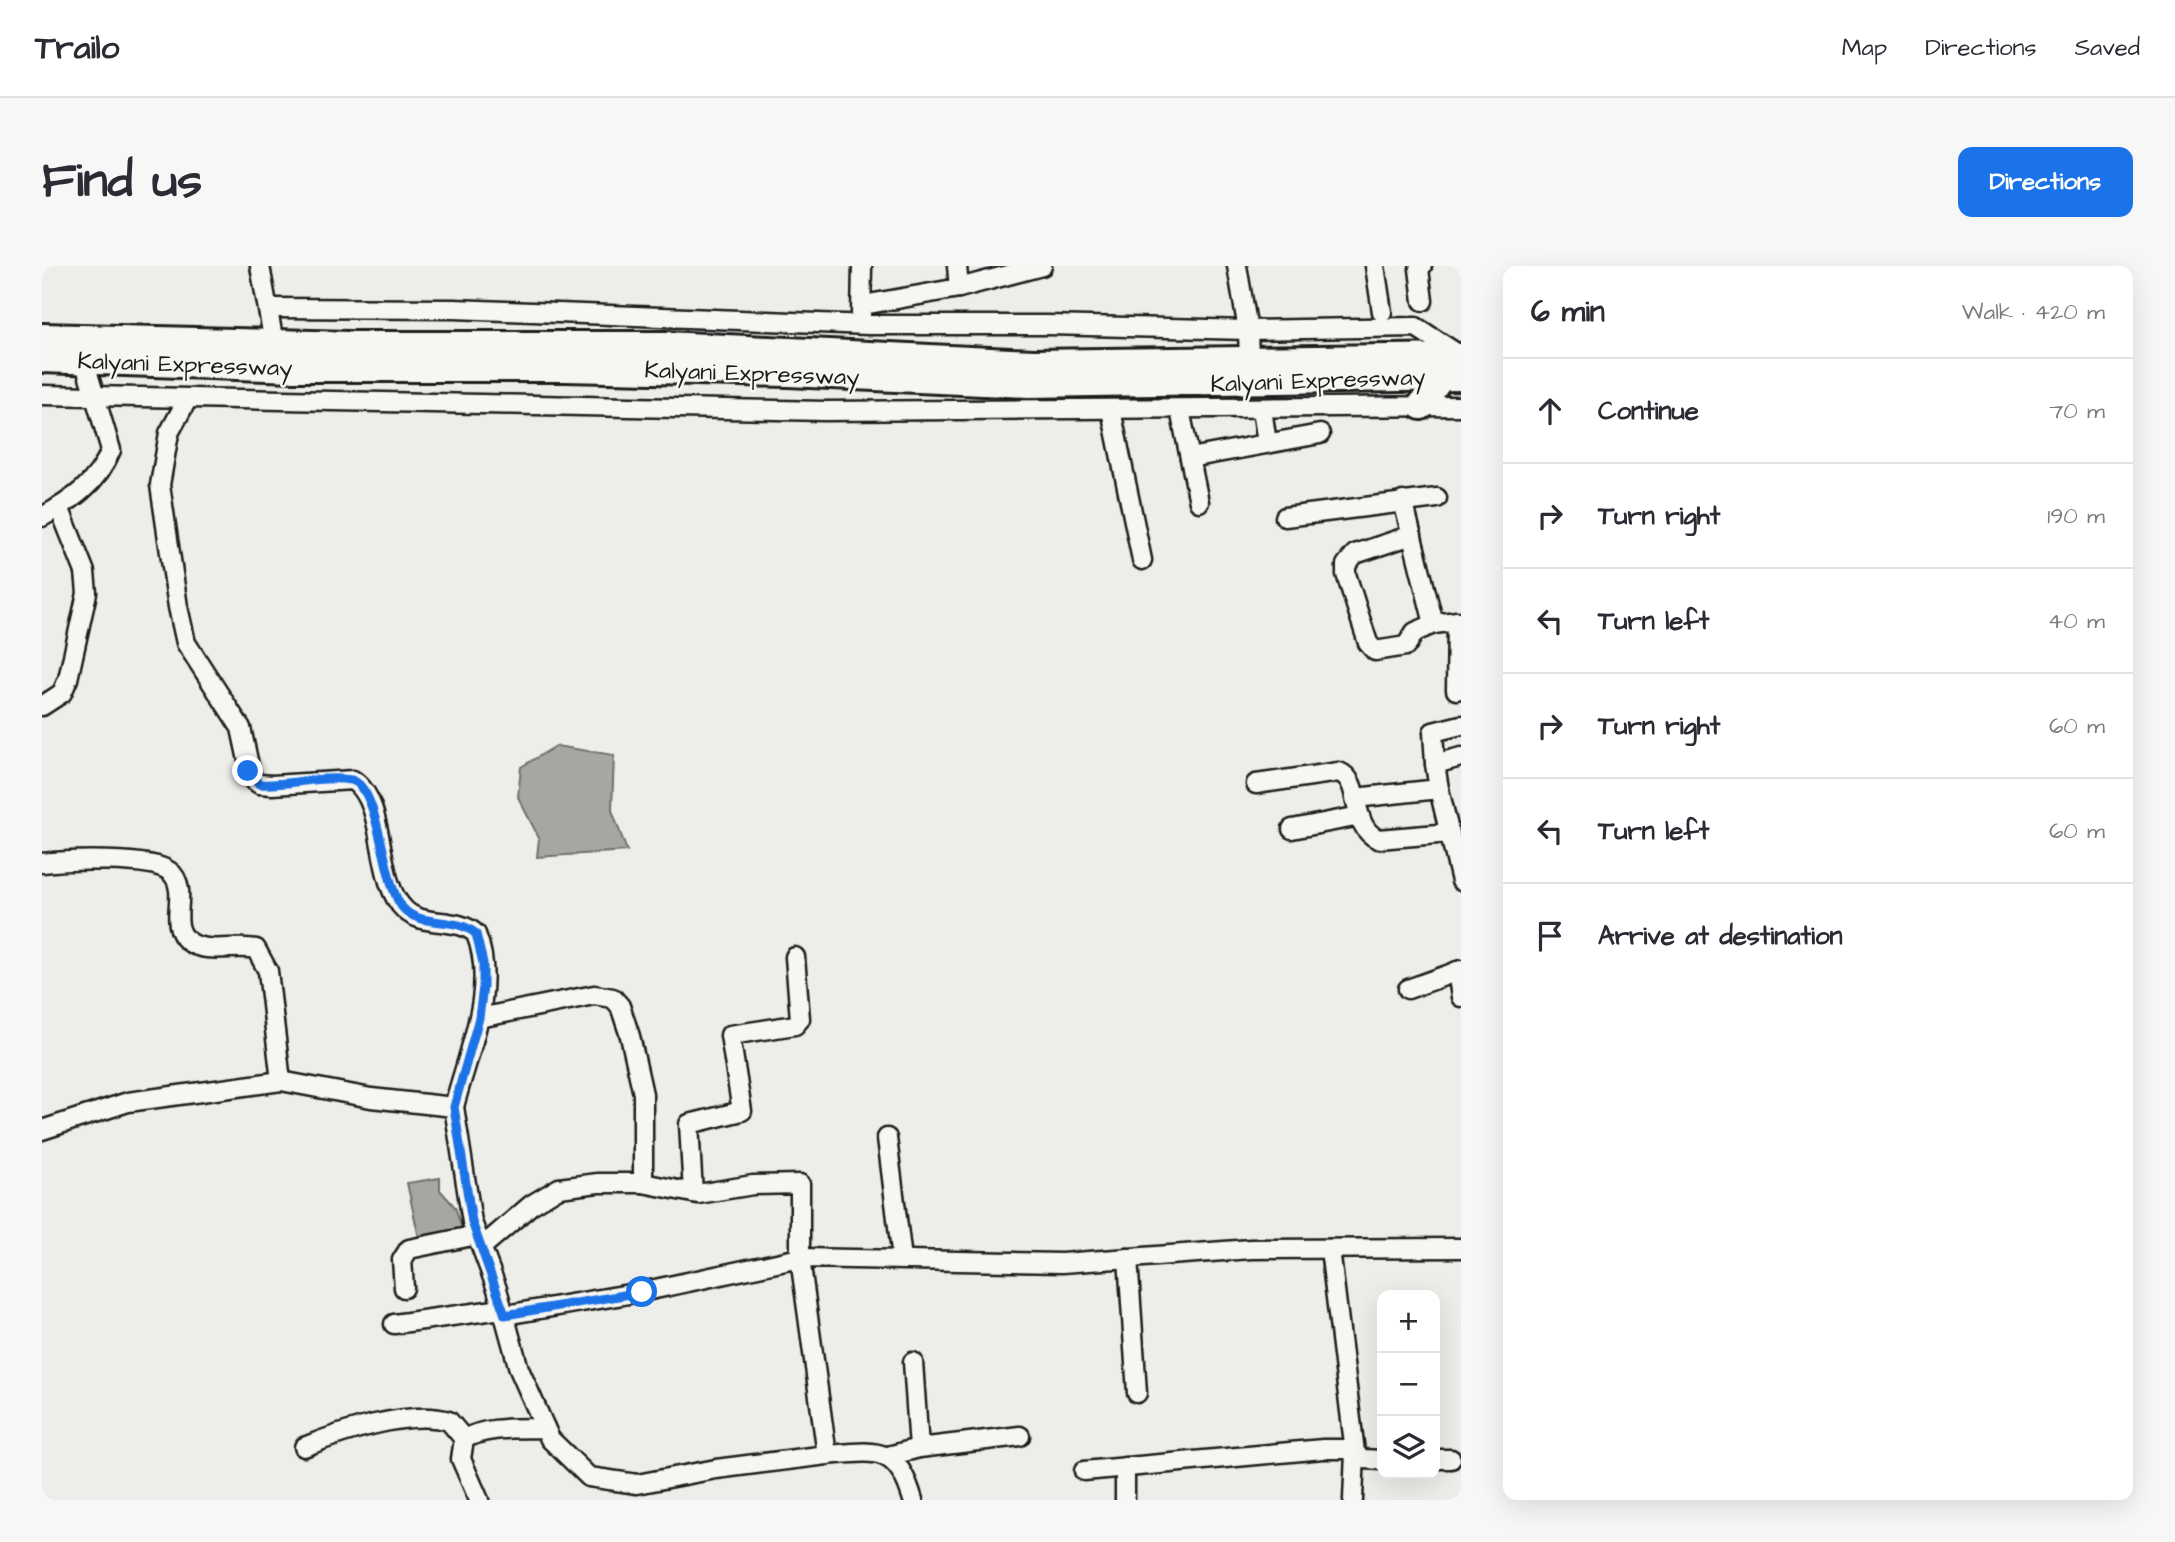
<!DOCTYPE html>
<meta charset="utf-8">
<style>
:root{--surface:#fff;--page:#f7f7f7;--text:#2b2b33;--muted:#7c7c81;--line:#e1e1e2;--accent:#1a73e8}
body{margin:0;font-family:"Architects Daughter",sans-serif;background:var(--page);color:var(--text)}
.controls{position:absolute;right:21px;bottom:21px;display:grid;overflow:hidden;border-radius:14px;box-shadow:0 7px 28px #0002}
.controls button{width:63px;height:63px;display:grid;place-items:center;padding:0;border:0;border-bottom:2px solid var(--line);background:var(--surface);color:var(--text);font:35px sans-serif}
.stop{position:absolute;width:21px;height:21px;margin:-16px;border:5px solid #1a73e8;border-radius:50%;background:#fff}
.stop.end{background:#1a73e8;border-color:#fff;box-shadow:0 2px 7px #0008}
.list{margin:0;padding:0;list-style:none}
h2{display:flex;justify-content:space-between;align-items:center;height:91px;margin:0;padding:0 28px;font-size:30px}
h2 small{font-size:23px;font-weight:400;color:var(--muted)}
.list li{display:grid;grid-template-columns:46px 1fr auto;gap:21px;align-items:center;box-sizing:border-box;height:105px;padding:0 28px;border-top:2px solid var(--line)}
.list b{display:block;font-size:26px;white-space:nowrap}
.list em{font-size:23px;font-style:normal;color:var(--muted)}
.icon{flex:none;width:38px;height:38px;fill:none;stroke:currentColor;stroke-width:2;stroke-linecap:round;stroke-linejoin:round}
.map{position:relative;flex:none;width:1419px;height:1234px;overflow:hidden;border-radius:14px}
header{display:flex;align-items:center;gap:42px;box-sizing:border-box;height:98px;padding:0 35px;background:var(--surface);border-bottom:2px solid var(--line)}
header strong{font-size:33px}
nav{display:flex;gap:38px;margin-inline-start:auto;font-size:24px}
.intro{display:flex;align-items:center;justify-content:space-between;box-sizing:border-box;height:168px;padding:0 42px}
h1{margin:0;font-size:49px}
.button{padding:18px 32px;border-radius:14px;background:var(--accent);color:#fff;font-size:24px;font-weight:700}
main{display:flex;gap:42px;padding:0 42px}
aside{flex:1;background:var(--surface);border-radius:14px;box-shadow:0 7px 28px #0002}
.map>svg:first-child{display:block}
.water{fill:#a6a6a3;stroke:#6f6f6d;stroke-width:2}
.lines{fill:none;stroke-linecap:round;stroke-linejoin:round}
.minor-casing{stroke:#1c1c1c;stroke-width:23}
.highway-casing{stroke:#1c1c1c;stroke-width:32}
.minor{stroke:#f6f6f2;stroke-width:18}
.highway{stroke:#f6f6f2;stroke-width:26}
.route{stroke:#1a73e8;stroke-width:9}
.labels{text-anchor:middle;stroke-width:5;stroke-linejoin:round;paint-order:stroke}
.street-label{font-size:24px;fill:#1c1c1c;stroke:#f6f6f2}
</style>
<header>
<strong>Trailo</strong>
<nav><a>Map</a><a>Directions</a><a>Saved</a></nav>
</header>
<div class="intro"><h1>Find us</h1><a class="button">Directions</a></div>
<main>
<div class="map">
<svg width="1419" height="1234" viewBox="0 0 1419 1234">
<rect width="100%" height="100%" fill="#edede9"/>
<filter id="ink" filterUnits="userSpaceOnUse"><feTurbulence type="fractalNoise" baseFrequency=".0143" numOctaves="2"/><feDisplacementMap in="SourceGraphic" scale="14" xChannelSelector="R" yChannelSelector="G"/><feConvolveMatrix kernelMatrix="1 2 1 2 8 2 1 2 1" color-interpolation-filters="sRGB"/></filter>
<g filter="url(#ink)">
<g class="water">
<path d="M 514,480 L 572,489 L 570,544 L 585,585 L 495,591 L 497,572 L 476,531 L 479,501 Z"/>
<path d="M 398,912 L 398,924 L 413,941 L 420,963 L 377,972 L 365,917 Z"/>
</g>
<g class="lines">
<g class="minor-casing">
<g id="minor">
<path d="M 218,0 L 232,77"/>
<path d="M 915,0 L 917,22"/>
<path d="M 1195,0 L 1206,64 L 1207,94"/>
<path d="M 1333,0 L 1340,46"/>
<path d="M 1380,0 L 1377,3 L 1381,35"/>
<path d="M 821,39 L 917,22 L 1000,0"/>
<path d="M 227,42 L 412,43 L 827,59 L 1006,59 L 1206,64 L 1374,61 L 1419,90"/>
<path d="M 819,49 L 820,0"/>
<path d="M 0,129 L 783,145 L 1419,140"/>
<path d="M 145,134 L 127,167 L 118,219 L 136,341 L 144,377 L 199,462 L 210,513 L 217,518 L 230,519 L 311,514 C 346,537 332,616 363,644 C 382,662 415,650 434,668 C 456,723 425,788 412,841"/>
<path d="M 1220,143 L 1225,177"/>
<path d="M 1069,144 L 1100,294"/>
<path d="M 1138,144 L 1157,236"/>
<path d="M 1148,192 L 1278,168"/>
<path d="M 1361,235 L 1392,358 L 1415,355 L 1414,424 L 1419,423"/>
<path d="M 0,251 C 29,235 56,217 69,184 L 42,94"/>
<path d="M 1243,251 L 1395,232"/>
<path d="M 1370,269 L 1313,288 L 1304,299 L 1304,308 L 1326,377 L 1333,385 L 1364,380 L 1373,366 L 1392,358"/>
<path d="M 0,440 L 20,427 L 26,413 L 45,327 L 43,306 L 17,241"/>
<path d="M 1419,459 L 1391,466 L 1393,498 L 1419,491"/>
<path d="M 1214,518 L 1297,506 C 1321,515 1307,560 1336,573 L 1408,567"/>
<path d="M 1397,523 L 1419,615"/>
<path d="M 1313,532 L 1397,523 L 1393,498"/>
<path d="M 1250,563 L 1318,550"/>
<path d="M 0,597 C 24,594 109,591 127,605 C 133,609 136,617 137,624 C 139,640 130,662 146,675 C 163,689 194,678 214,683 L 226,705 L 239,815"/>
<path d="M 1415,705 L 1419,731"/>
<path d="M 1366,723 L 1419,704"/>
<path d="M 437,752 L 552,729 L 571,732 L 578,740 L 588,770 L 601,828 L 601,917"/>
<path d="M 0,864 L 86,836 L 239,815 L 329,832 L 412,841 L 430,956 L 455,1023 L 477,1103 L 508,1173 L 547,1211 L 595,1218 L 674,1203 L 785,1189 L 758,992 L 1020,997 L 1209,983 L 1419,982"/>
<path d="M 845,872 L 860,993"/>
<path d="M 651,927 L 647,858 L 700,845 L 688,769 L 753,759 L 758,753 L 753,691"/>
<path d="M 1288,983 L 1313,1186 L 1311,1234"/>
<path d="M 1086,992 L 1095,1127"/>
<path d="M 362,1022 L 360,994 L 367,983 L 435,969"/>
<path d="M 352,1058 L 460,1043 L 463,1049 L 599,1026 L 758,992 L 758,918 L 711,919 L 656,928 L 601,917 L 556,917 L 517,922 L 489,939 L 440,981"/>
<path d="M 871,1096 L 877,1182"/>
<path d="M 262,1181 C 299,1166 368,1143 407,1155 L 422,1173"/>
<path d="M 785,1189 C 835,1185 855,1179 871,1234"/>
<path d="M 846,1190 L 877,1182 L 978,1170"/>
<path d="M 1393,1193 L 1409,1193"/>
<path d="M 1083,1201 L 1083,1234"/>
<path d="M 1042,1205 L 1281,1183 L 1306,1183 L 1321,1193 L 1340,1194"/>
<path d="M 437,1234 L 419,1193 L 422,1173 C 446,1160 476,1163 503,1162"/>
</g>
</g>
<g class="highway-casing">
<g id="highway">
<path d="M 0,71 L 308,79 L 623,79 L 991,97 L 1419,91"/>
<path d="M 0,93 L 252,102 L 523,102 L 746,107 L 987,118 L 1419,111"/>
<path d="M 1379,140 L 1399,111"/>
</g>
</g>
<use href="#minor" class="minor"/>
<use href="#highway" class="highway"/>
</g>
</g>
<g class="lines" filter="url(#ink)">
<path class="route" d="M 206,505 L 217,518 C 247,520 279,509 309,514 C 338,520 340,616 360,641 C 377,663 414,649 434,668 L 441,697 L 441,721 L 437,752 L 412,841 L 430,956 L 463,1049 L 600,1026"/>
</g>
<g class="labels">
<g class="street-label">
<text transform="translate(143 98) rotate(2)" y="8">Kalyani Expressway</text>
<text transform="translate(710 107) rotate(2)" y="8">Kalyani Expressway</text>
<text transform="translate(1276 114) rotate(-2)" y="8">Kalyani Expressway</text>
</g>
</g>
</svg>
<div class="controls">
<button>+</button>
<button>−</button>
<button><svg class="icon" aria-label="layers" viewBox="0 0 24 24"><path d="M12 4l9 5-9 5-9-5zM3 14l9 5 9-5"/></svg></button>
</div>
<div class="stop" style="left:600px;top:1026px"></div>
<div class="stop end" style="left:206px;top:505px"></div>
</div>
<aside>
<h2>6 min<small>Walk · 420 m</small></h2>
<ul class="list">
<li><svg class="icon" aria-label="ahead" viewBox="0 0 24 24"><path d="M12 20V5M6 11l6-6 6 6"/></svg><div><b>Continue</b></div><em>70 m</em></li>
<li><svg class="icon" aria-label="right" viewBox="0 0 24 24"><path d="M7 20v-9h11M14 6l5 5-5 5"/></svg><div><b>Turn right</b></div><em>190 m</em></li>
<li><svg class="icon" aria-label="left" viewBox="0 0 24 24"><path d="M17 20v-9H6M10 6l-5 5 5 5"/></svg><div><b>Turn left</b></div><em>40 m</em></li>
<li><svg class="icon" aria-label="right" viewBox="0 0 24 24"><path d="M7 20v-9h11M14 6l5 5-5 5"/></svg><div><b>Turn right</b></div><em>60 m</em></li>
<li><svg class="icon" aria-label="left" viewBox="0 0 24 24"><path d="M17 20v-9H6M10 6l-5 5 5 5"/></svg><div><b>Turn left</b></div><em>60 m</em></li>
<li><svg class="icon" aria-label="arrive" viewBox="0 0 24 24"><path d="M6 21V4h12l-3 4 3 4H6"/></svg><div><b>Arrive at destination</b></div></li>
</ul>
</aside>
</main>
